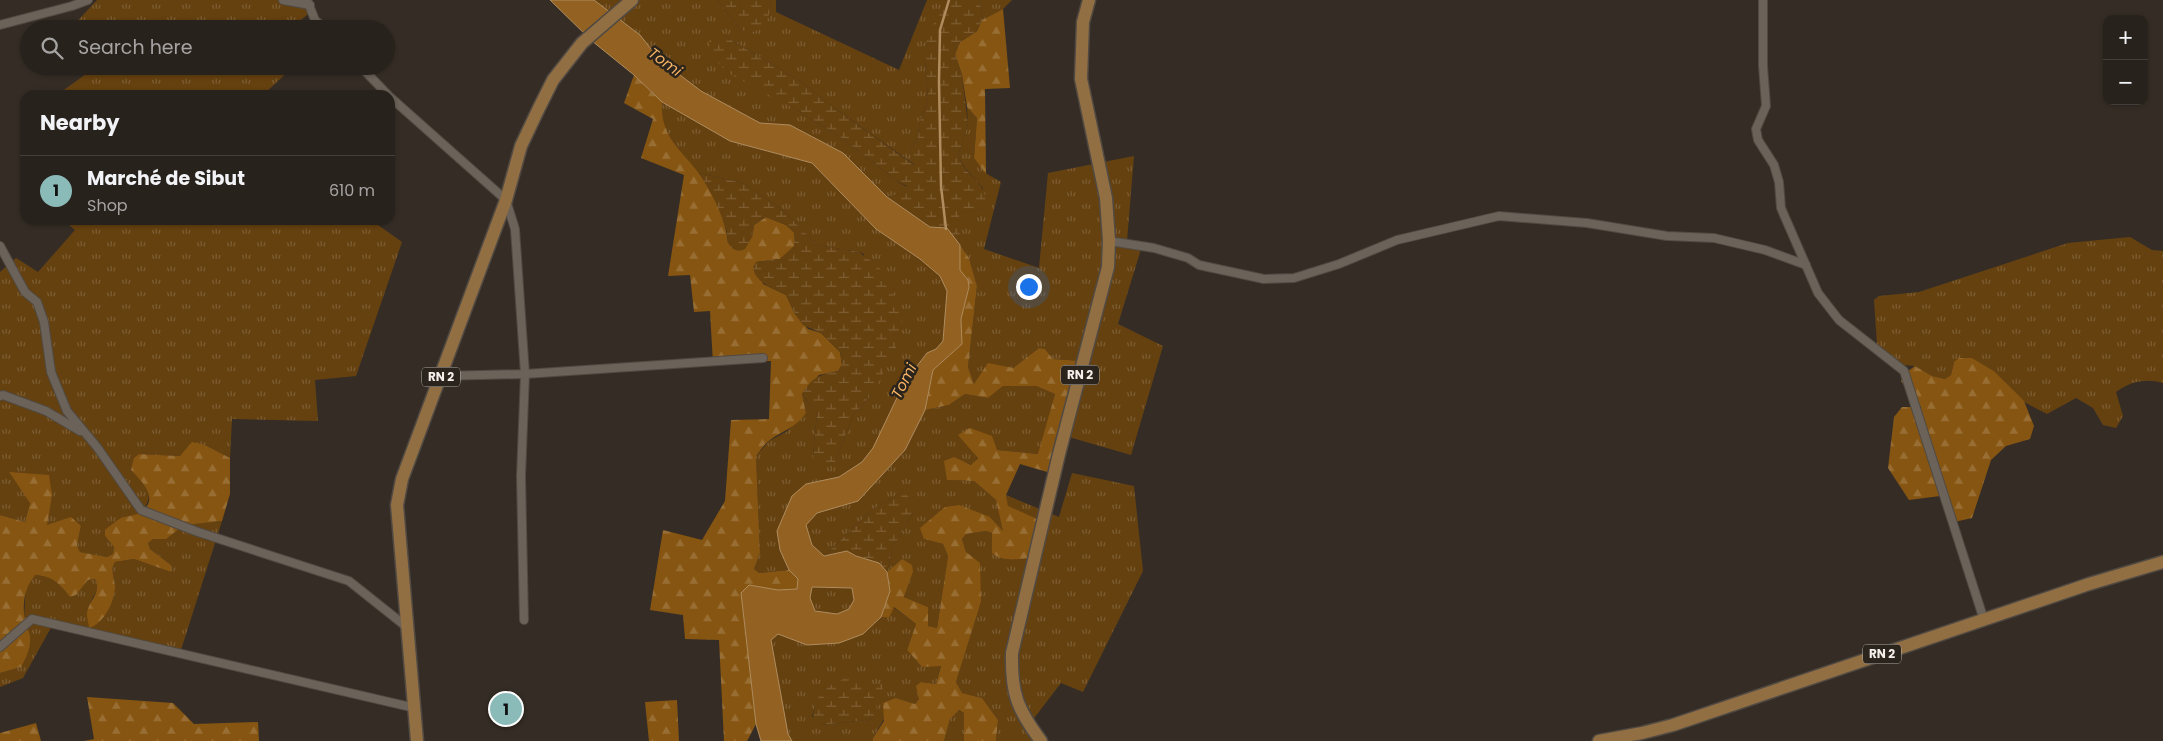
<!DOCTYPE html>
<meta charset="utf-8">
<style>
:root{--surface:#28221c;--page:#342f29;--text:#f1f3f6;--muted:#a5a4a3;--line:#443f3b;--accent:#8bbbb9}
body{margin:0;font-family:Poppins,sans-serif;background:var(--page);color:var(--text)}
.controls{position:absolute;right:15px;top:15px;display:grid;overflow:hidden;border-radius:10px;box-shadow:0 1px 4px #0004}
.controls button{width:45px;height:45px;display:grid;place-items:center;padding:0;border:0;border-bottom:1px solid var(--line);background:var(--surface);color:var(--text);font:25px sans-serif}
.you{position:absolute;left:1028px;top:286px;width:18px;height:18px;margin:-12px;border:4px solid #fff;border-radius:50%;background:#1a73e8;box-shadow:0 0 0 8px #1a73e833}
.badge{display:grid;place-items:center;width:32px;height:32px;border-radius:50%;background:var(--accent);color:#111;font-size:16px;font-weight:700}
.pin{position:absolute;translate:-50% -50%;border:2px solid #fff;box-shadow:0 1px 5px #0006}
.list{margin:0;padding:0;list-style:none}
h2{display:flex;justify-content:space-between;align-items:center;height:65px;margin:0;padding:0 20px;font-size:21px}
h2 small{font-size:16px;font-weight:400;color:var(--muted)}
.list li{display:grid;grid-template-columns:32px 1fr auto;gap:15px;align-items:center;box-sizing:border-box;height:70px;padding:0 20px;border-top:1px solid var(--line)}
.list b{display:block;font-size:19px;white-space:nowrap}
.list p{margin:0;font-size:16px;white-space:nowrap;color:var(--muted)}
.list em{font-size:16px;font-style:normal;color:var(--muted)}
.icon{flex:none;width:28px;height:28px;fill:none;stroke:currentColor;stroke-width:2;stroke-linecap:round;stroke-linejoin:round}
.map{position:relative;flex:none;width:2163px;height:741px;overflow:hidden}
.search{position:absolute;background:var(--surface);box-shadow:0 1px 4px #0004;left:20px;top:20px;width:375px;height:55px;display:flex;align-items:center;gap:12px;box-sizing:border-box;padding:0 18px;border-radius:28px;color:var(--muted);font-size:19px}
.panel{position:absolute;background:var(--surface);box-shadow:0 1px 4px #0004;left:20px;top:90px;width:375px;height:135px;border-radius:15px}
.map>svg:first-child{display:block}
.grass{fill:url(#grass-tufts);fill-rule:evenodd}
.forest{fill:url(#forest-firs)}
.wetland{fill:url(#wetland-marsh)}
.water{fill:#936222;stroke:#b08c5e;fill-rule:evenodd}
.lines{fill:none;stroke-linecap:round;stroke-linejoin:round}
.stream{stroke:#b08c5e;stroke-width:2.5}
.minor-casing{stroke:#504a43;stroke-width:10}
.primary-casing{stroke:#504a43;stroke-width:15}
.minor{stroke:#6b6259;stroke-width:8}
.primary{stroke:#926e43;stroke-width:12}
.labels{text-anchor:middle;stroke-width:5;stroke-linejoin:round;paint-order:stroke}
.shield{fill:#2b241c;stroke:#b7b1ac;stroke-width:1}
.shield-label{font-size:12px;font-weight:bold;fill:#f3eee9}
.water-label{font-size:15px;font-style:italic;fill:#f8b465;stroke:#2b241c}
</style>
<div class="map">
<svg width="2163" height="741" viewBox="0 0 2163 741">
<defs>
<pattern id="grass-tufts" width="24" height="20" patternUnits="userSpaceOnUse" patternTransform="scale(1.25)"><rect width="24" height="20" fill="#664110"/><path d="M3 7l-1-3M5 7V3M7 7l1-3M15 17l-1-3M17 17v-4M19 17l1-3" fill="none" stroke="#7c5d33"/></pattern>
<pattern id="forest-firs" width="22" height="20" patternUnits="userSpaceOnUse" patternTransform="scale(1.25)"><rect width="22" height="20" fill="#865511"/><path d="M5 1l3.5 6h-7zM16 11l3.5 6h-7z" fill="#986e34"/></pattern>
<pattern id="wetland-marsh" width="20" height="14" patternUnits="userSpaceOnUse" patternTransform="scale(1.25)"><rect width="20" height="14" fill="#664110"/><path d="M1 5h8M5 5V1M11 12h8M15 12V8" fill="none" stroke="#7c5d33"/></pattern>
</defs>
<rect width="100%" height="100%" fill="#352d25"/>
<g class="grass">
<path d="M 97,0 L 306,0 L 313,10 L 290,29 L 70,29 Z"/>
<path d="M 594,0 L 717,0 L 741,30 L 771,6 L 769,0 L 776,0 L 776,12 L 899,70 L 927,0 L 949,0 L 943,11 L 925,60 L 928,99 L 919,125 L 918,138 L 910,150 L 915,165 L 830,105 L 802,82 L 724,36 L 795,109 L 839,136 L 897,181 L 907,187 L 900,194 L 887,197 L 843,153 L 790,125 L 760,123 L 701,91 L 659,59 L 640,35 Z"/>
<path d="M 980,0 L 1012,0 L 1003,9 L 982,20 Z"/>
<path d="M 97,66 L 294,66 L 263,95 L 57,95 Z"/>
<path d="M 662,102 L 730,141 L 812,163 L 876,229 L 920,259 L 940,276 L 947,291 L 943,341 L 936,349 L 927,353 L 904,383 L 874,448 L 862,462 L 839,477 L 806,484 L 780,550 L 789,570 L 759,573 L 754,569 L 760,553 L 756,456 L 769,441 L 786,432 L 806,413 L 802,394 L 817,413 L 813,456 L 835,462 L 853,416 L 875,390 L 864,254 L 859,252 L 817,245 L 784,211 L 743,183 L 699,173 L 675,146 L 664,129 L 661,116 Z"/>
<path d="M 967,107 L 977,118 L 974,158 L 987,174 L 1001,182 L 984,249 L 1039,268 L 1048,173 L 1134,156 L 1127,241 L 1142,246 L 1118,324 L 1163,346 L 1131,455 L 1062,435 L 1081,361 L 1053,359 L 1045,349 L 1039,348 L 1013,368 L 974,384 L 968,367 L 977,286 L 969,258 L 960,245 L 958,214 L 983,208 L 983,188 L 965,168 L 958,156 L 968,124 Z"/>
<path d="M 63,220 L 371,220 L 402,242 L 356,376 L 315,380 L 318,421 L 232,419 L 230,458 L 205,445 L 180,456 L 139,454 L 131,470 C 135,474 142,479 145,484 C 161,509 122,525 105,536 L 114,547 L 113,554 L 107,557 L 80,552 L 77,545 L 81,526 L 46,525 L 52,496 L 9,472 L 30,502 L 25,522 L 0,515 L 0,272 L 16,258 L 38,272 L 75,230 Z"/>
<path d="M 2130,237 L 2152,250 L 2163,251 L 2163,383 C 2147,378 2130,381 2116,392 L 2123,416 L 2116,428 L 2103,425 L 2093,408 L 2076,398 L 2047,414 L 2024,402 L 1995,372 L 1954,362 L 1951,375 L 1945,379 L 1932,376 L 1915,366 L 1902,365 L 1877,344 L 1874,300 L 1879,296 L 1919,292 L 2068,243 Z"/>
<path d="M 1003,386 L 1036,386 L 1055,394 L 1039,454 L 997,450 L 959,435 L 978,457 L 972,465 L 954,458 L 948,480 L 974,481 L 996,500 L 1004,532 L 990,517 L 924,539 L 943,544 L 948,556 L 937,628 L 928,626 L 928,607 L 904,597 L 913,572 L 902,559 L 887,572 L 893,548 L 913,513 L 902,492 L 872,510 L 824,556 L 812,545 L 805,525 L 817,513 L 858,501 L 905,450 L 925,410 L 949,405 L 965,394 L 988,398 Z"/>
<path d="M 1072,473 L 1134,486 L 1143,571 L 1083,692 L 1061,683 L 1028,726 L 1039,741 L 996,741 L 998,720 L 982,698 L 962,693 L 956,682 L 981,602 L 962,539 L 966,534 L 986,531 L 992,533 L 992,553 L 1016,560 L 1006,495 L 1059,517 Z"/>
<path d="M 222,521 L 181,650 L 53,624 L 23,678 L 0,687 L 0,673 L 21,667 L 26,585 L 35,575 C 52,576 59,583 70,597 L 76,595 L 88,580 L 95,579 C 102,590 94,592 91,602 C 88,609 90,620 89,627 C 104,624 116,600 115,585 C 114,576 110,570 115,562 L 134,559 L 171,572 L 171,565 L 150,549 L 148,543 C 168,525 196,523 222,521 Z"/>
<path d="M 812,587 L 852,588 L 854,600 L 849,609 L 837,614 L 815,611 L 810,598 Z"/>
<path d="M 893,607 L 916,624 L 907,650 L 922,667 L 941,665 L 936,684 L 921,682 L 919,699 L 915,704 L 896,698 L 873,738 L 873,741 L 792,741 L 788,734 L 771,640 L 778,634 L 807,645 L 863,634 L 881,617 L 889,618 ZM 826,688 L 874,716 L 869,720 L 820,725 L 812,716 L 816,704 Z"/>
<path d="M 958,710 L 964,713 L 964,741 L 944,741 L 950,719 Z"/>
</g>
<g class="forest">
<path d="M 1003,9 L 1010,88 L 985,89 L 986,174 L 974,158 L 977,118 L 967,107 L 962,75 L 955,54 L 960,42 L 977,31 L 982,20 Z"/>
<path d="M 634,75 L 662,102 C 660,136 679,148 698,172 C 713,192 726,219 728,243 L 752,237 L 754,225 L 766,217 L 786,225 L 795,233 L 795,246 L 780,259 L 756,262 L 763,284 L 786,295 L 795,314 L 808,329 L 821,333 L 840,352 L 842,365 L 838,371 L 819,375 L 802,394 L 806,413 C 797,427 782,431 770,440 C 764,444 760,451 756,456 L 760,553 L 754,569 L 759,573 L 789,570 L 798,579 L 797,589 L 778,590 L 749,585 L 741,593 L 756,724 L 747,741 L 724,741 L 719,640 L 685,639 L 683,615 L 650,610 L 663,530 L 702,540 L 725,501 L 731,420 L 769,419 L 771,361 L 713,363 L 710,311 L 694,312 L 690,275 L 668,276 L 684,175 L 641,158 L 653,119 L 624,103 Z"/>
<path d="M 960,245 L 969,258 L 977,286 L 968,367 L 974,384 L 988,363 L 1013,368 L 1039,348 L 1045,349 L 1053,359 L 1081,361 L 1054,474 L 1020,464 L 1006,495 L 1008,506 L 1039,520 L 1028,558 C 1016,560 1001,561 992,553 L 992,533 L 986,531 L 966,534 L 962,539 L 966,552 L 980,563 L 981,602 L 956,682 L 962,693 L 982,698 L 998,720 L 996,741 L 964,741 L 964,713 L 959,710 L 950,719 L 944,741 L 873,741 L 873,738 L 884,721 L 883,703 L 896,698 L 915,704 L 919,699 L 916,686 L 921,682 L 936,684 L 941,666 L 922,667 L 907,650 L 916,624 L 894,607 L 889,618 L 881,617 L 890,591 L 887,572 L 902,559 L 912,565 L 913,572 L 904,597 L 928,607 L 928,626 L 937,628 L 948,556 L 943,544 L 924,539 L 920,528 L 945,507 L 959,505 L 990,517 L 1003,531 L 996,500 L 974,481 L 947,480 L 944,461 L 954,457 L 971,465 L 978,458 L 958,435 L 970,428 L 992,436 L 997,450 L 1038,454 L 1055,394 L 1036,386 L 1003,386 L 988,398 L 965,394 L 949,405 L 925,410 L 933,370 L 962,344 L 961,319 L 969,287 L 968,280 L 960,271 Z"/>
<path d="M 1959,358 L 1972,358 L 1995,372 L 2024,401 L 2034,426 L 2030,439 L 2006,446 L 1991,460 L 1972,518 L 1954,522 L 1945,513 L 1951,501 L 1948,495 L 1909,500 L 1888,468 L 1894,417 L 1902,407 L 1921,407 L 1901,381 L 1904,374 L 1915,366 L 1932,376 L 1945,379 L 1951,375 L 1954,362 Z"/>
<path d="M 192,442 L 205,445 L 230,458 L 230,494 L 222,521 L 184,525 L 166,539 L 153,539 L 148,543 L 150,549 L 171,565 L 171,572 L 134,559 L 115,562 C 110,570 114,576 115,585 C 116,600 104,624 89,628 C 89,624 87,619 87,615 C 87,601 103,593 95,579 L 88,580 L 76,595 L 70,597 C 59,583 52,576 35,575 C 24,588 22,605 25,623 C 26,628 30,632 30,637 C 31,648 26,658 21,667 L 0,673 L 0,515 L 25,522 L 30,503 L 9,472 L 49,475 L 52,496 L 47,525 L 71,517 L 81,526 L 77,545 L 80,552 L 107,557 L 113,554 L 114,547 L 105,536 L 105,530 C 110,526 116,521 121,518 C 127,516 135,516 141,512 C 160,499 142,481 131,470 L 134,458 L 139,454 L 180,456 Z"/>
<path d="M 87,697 L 173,703 L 194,724 L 258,722 L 259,741 L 84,741 L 94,739 Z"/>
<path d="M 677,700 L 679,741 L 649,741 L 645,702 Z"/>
<path d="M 36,723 L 41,741 L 0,741 L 0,733 Z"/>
</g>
<g class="wetland">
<path d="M 717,0 L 769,0 L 771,6 L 766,25 L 754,32 L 741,30 Z"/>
<path d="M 949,0 L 980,0 L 982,20 L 977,31 L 960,42 L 955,54 L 962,75 L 968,124 L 958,156 C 961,161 963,166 966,170 C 976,181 991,191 983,208 L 959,214 L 960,245 L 947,228 L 930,227 L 887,197 L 900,194 L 907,186 L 897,181 L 839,136 L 795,109 L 728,73 L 710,54 L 709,41 L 711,35 L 724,36 L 802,82 L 830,105 L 914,165 L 910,150 L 918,138 L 919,125 L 928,99 L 925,60 L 927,34 Z"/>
<path d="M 699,173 L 743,183 L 784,211 L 817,245 L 859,252 L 879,267 L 898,303 L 902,322 L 902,335 L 875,390 L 853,416 L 835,462 L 814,463 L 813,456 L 817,413 L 802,394 C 813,376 820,375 838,371 L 842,365 L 840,352 L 821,333 L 803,325 L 795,314 L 786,295 C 773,288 755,283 753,267 L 756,262 L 780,259 L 794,246 L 794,233 L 786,225 L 766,217 L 754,225 L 752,237 L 745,249 C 740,251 736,252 731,247 C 726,242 728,235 726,229 C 720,209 710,190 699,173 Z"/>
<path d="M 902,492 L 913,500 L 913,513 L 893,548 L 887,572 L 879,563 L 856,556 L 847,551 L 824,556 L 872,510 Z"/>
<path d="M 853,675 L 864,684 L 884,684 L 874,716 L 869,720 L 820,725 L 814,722 C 811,712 818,693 828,687 C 835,682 845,679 853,675 Z"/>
</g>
<path class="water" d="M 550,0 L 594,0 L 640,35 L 659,59 L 701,91 L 760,123 L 790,125 L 843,153 L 887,197 L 930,227 L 947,228 L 960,245 L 960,270 L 968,280 L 969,287 L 961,319 L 962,344 L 933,370 L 925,410 L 905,450 L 858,501 L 817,513 L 806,525 L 812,545 L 824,556 L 847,551 L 856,556 L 879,563 L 887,572 L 890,591 L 881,617 L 863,634 L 839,643 L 807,645 L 778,634 L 771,640 L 788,734 L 792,741 L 761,741 L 756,724 L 741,593 L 749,585 L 778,590 L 797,589 L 798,579 L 789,570 L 780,550 L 777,531 L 792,496 L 806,484 L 839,477 L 862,462 L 873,448 L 904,383 L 927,353 L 936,349 L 943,341 L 947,291 L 940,276 L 920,259 L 876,229 L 812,163 L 730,141 L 662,102 L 634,75 L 592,41 ZM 812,587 L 852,588 L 854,600 L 849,609 L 837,614 L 815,611 L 810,598 Z"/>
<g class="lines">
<path class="stream" d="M 946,229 L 941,186 L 939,81 L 940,30 L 949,0"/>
<g class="minor-casing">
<g id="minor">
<path d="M 283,0 L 310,5"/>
<path d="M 307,0 L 315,20 L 326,29"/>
<path d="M 1763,0 L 1763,66 L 1766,106 L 1756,129 L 1758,140 L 1774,165 L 1779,182 L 1781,208 L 1818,293 L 1839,320 L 1904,371 L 1984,620"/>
<path d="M 0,25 L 72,6 L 88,0"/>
<path d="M 360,66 L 388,95"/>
<path d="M 390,97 L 506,200 L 515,229 L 525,374 L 521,476 L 524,620"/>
<path d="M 1109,241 L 1154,248 L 1188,258 L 1199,265 L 1264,279 L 1294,278 L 1339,264 L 1397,240 L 1499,216 L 1587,223 L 1667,236 L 1714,238 L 1765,250 L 1806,265"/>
<path d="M 0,246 L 25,292 L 37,302 L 44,322 L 51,372 L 67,411 L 97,447 L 141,510 L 198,532 L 349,581 L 408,628"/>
<path d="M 441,376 L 525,374 L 763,358"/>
<path d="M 0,396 L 3,395 L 46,411 L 80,431"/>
<path d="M 0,647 L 32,619 L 415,708"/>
</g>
</g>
<g class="primary-casing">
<g id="primary">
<path d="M 417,741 L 397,505 L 402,479 L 506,200 L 521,146 L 538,110 L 553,80 L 582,43 L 632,0"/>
<path d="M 1041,741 C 1017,709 1011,693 1012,653 L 1059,454 L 1108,267 L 1109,241 L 1106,198 L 1081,79 L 1083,22 L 1089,0"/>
<path d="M 1599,741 L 1642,733 L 1673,725 L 2089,584 L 2163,562"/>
</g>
</g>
<use href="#minor" class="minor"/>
<use href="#primary" class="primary"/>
</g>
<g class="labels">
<g class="shield">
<rect x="1061" y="365.5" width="38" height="19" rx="4"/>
<rect x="422" y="367.5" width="38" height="19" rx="4"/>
<rect x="1863" y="644.5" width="38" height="19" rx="4"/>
</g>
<g class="shield-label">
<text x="1080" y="379">RN 2</text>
<text x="441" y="381">RN 2</text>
<text x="1882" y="658">RN 2</text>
</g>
<g class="water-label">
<text transform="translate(665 62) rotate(36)" y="5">Tomi</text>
<text transform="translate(904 381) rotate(-63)" y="5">Tomi</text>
</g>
</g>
</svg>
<div class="controls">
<button>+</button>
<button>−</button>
</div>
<div class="you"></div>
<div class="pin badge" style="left:506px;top:709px">1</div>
<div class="search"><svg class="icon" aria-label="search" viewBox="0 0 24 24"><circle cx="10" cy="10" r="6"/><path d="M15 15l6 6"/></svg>Search here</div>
<section class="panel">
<h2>Nearby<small></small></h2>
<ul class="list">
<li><span class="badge">1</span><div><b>Marché de Sibut</b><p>Shop</p></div><em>610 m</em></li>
</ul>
</section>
</div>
